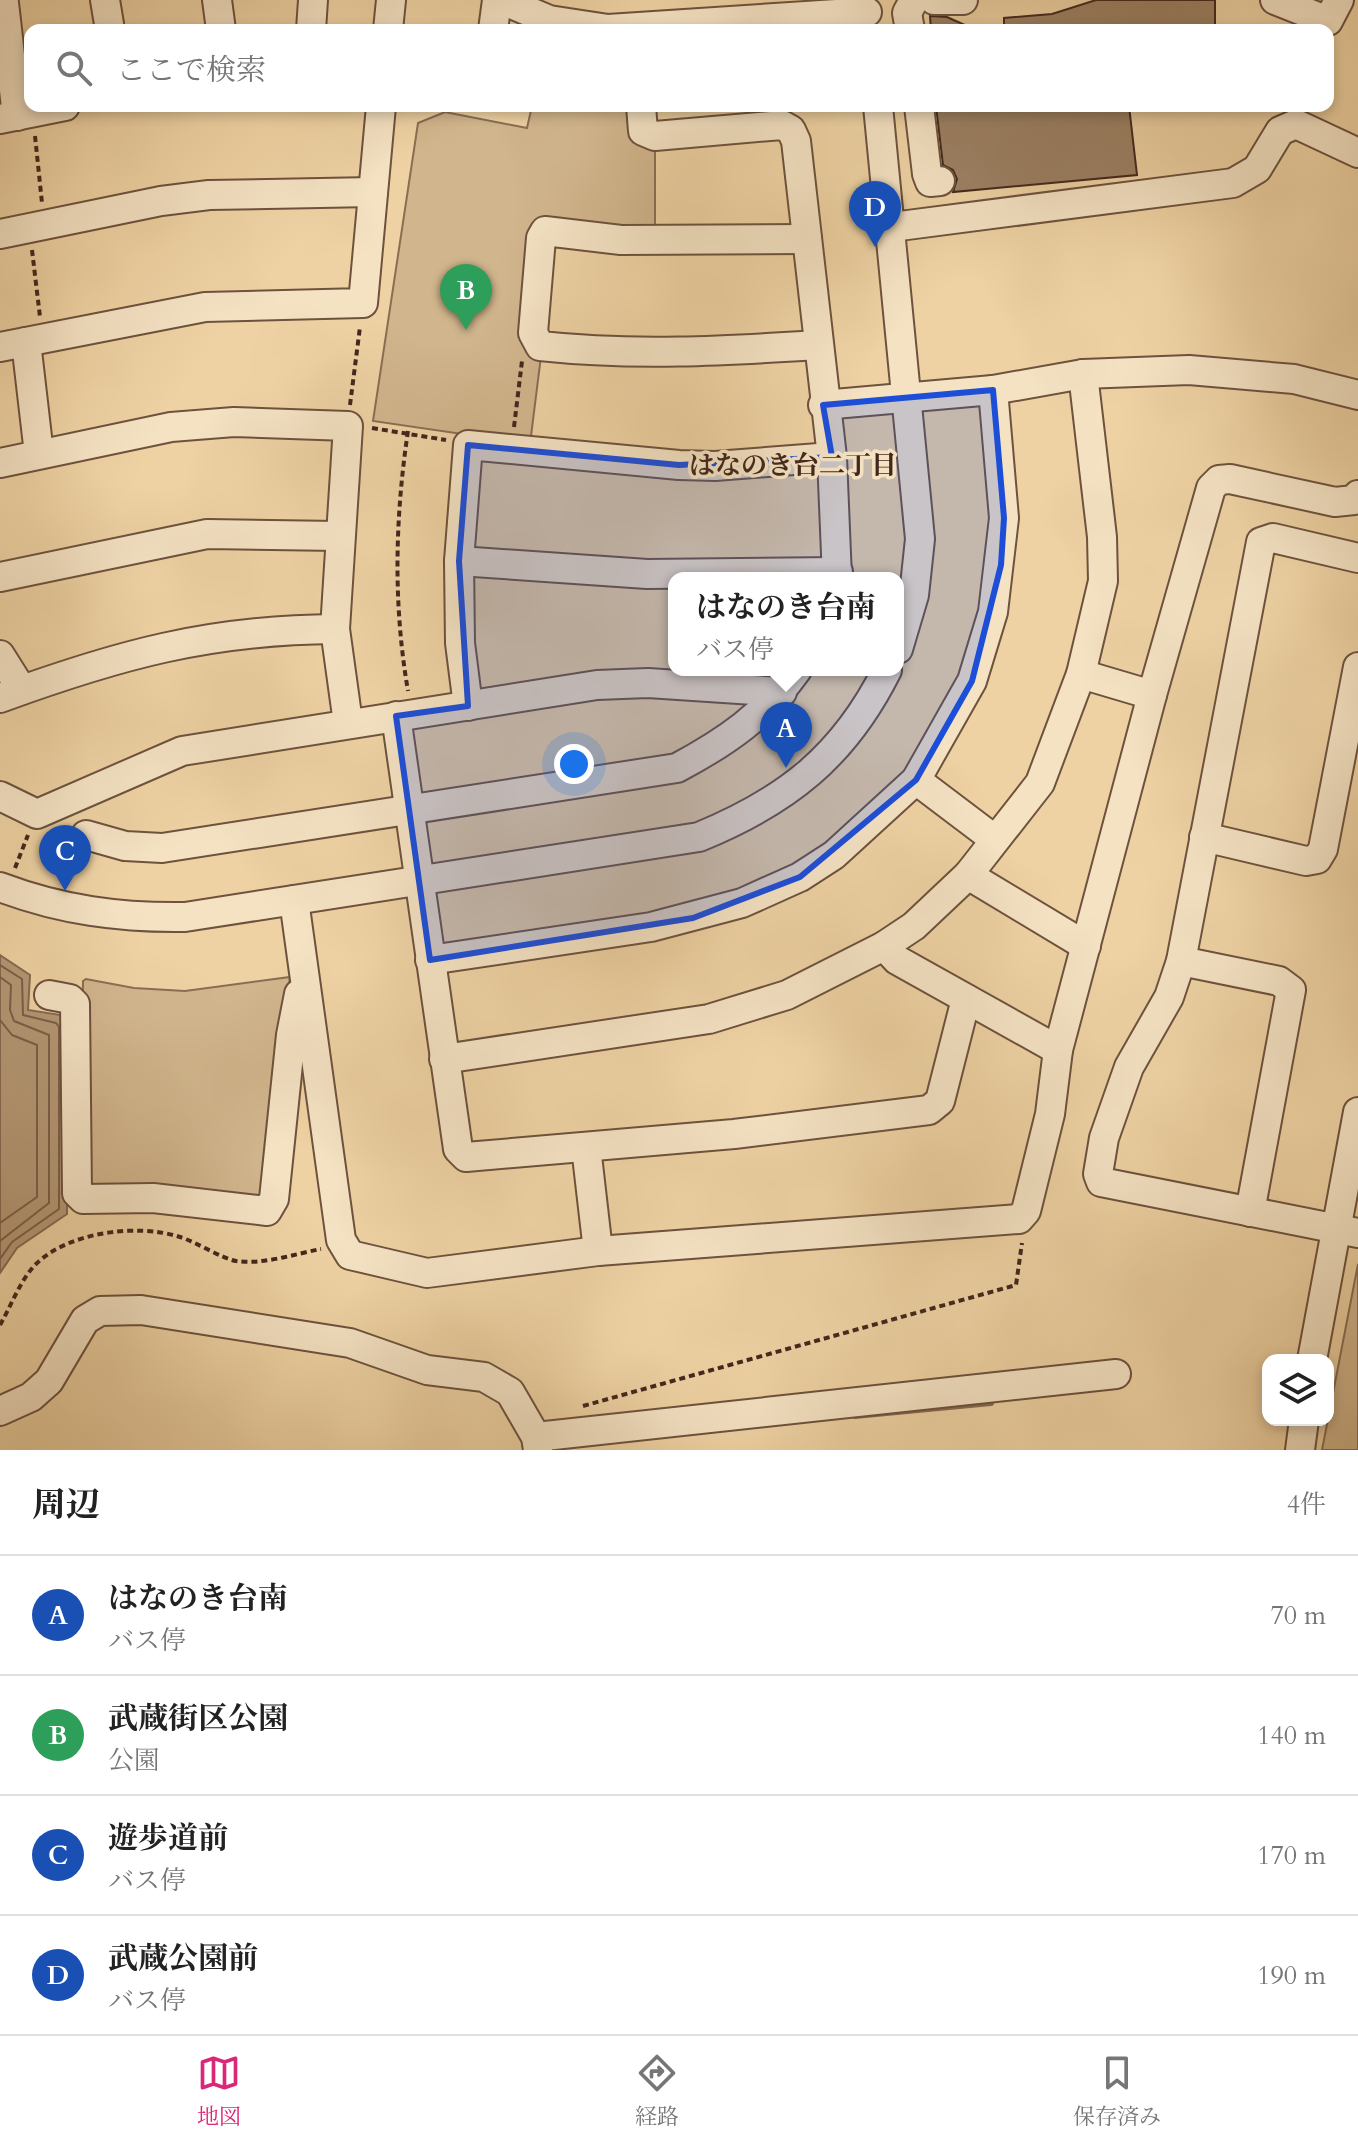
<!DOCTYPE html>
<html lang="ja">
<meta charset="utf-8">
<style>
:root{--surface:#fff;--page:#f2f2f2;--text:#222;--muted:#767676;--line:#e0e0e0;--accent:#db2777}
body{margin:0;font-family:Cardo,"Noto Serif JP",serif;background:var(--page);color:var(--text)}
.controls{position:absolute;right:24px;bottom:24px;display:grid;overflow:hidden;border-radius:16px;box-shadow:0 4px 12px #0003}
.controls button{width:72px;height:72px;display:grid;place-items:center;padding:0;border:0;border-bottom:2px solid var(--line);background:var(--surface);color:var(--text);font:40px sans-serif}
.you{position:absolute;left:574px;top:764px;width:28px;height:28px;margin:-20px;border:6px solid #fff;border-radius:50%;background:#1a73e8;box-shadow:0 0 0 12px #1a73e833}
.badge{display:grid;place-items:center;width:52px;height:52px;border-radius:50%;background:var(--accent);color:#fff;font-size:26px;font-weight:700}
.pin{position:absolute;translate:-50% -66px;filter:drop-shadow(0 2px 4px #0008)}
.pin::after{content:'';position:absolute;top:42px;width:28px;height:24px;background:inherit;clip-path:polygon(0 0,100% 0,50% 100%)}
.popup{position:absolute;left:668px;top:572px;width:236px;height:104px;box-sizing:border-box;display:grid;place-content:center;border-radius:16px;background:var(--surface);filter:drop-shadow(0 2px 6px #0005);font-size:26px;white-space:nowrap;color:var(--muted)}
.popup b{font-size:30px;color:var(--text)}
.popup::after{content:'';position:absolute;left:50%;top:100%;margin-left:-16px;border:16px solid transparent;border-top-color:var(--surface)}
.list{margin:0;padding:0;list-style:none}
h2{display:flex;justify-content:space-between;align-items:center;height:104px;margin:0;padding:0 32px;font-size:34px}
h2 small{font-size:26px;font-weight:400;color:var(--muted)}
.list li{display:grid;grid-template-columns:52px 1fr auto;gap:24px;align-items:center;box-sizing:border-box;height:120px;padding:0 32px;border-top:2px solid var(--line)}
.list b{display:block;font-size:30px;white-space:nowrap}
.list p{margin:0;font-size:26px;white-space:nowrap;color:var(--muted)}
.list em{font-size:26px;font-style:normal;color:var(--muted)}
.icon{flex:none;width:44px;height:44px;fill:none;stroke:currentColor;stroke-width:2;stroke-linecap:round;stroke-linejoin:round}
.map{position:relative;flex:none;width:1358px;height:1450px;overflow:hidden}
.search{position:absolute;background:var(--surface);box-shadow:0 4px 12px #0003;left:24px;right:24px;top:24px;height:88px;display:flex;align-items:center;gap:20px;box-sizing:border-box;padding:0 28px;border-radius:16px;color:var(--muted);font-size:30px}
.sheet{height:584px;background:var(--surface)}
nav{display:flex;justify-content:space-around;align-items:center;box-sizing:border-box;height:112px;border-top:2px solid var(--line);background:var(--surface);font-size:22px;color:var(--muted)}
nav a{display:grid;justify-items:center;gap:4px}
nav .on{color:var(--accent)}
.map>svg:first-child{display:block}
.green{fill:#d1b58c;stroke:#8a6e54;stroke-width:2}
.water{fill:#b49875;stroke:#866b52;stroke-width:2}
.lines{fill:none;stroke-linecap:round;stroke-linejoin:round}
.shore{stroke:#7b6049;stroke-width:2}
.stream{stroke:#866b52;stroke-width:6}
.building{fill:#9b8063;stroke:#42271d;stroke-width:2}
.minor-casing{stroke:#6d523e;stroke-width:32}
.path{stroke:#42271d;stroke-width:4;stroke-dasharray:6 4;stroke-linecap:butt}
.minor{stroke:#f4e2c3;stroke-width:28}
.marked{fill:#1d4ed8;fill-opacity:0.2;stroke:#1d4ed8;stroke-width:6;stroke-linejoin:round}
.labels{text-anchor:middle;stroke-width:7;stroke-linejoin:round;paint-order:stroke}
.neighbourhood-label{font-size:26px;font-weight:bold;fill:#42271d;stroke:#f4e2c3}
</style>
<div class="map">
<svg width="1358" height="1450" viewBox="0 0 1358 1450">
<rect width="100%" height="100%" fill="#eed2a3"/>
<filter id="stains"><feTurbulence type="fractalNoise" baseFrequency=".0025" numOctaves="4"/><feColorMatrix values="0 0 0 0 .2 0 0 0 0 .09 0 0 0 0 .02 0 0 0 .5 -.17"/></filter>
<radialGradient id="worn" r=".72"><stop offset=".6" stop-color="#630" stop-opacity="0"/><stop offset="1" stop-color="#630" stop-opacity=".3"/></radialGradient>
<g class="green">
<path d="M 532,106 L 655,106 L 655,229 L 557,228 L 530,444 L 373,421 L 418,123 L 445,112 L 527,128 Z"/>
<path d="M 290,977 L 284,1019 L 278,1201 L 98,1189 L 81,1175 L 83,981 L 86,979 L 134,988 L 185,991 Z"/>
<path d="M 1358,1264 L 1358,1450 L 1322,1450 Z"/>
</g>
<path class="water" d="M 0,955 L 30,975 L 28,1010 L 67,1016 L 67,1214 L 17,1248 L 0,1273 Z"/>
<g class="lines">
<g class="shore">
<path d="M 0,965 L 22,979 L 23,1015 L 56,1023 L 59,1027 L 59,1209 L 12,1242 L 0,1259"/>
<path d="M 0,977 L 11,985 L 10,1010 L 14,1021 L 49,1035 L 49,1203 L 0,1241"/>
<path d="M 0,1020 L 12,1035 L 37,1045 L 37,1197 L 0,1223"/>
</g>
<path class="stream" d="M 855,1416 L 991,1403"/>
</g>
<g class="building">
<path d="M 1096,0 L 1215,0 L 1215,30 L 1004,30 L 1004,18 L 1052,14 Z"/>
<path d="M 930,16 L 947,17 L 976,30 L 931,30 Z"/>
<path d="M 936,106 L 1129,106 L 1137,175 L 953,192 L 957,179 L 953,170 L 943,165 Z"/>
</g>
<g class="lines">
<g class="minor-casing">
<g id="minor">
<path d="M 105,0 L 110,30"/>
<path d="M 217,0 L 221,30"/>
<path d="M 502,0 L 549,20 L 608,29 L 867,12"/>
<path d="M 934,0 L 963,0"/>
<path d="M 1275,0 L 1328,21 L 1339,0"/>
<path d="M 0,4 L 4,3 L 17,116"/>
<path d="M 311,30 L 313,0"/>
<path d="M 388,30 L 391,0"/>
<path d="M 493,30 L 497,0"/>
<path d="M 910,30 L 907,13 L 914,0"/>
<path d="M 641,106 L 643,131 L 655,136 L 782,125 L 791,130 L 796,141 L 832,457 L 837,578"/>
<path d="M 878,106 L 920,539 L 914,595 L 898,649"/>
<path d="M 919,106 L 927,174 L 930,182 L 940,181"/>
<path d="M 0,119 L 65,106"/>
<path d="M 892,227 L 1233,183 L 1257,169 L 1280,131 L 1296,124 L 1358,153"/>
<path d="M 0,234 L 161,201 L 209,195 L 373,192"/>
<path d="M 807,239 L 621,240 L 545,231 L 541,238 L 533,333 L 540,346 C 633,356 724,351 817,345"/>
<path d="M 26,342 L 39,454"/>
<path d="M 0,347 L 205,307 L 363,303 L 381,106"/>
<path d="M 823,405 L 993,390 L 1083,374 L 1189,370 L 1294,379 L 1358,395"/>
<path d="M 0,463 L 171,427 L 234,422 L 348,426 L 335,629 L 348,723"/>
<path d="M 1358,558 L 1273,538 L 1261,542 L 1181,961 L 1169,997 L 1129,1067 L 1104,1138 L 1098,1174 L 1101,1182 L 1358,1233"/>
<path d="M 459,561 L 647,574 L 838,572"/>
<path d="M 0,577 L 207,534 L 338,536"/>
<path d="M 0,655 L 22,690"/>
<path d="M 1081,674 L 1152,695"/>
<path d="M 0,698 C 118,655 208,630 335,629"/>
<path d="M 468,706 L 460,643 L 459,561 L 468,445 L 679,465 L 715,466 L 832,457"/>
<path d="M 396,716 L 458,1149 L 466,1157 L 734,1134 L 929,1110 L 940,1101 L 966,999"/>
<path d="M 916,780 L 994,839"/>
<path d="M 0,796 L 37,814 L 182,751 L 597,685 L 648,683 L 782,692"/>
<path d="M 86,835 L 125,846 L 162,848 L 677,768 C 726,742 765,715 797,670"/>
<path d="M 1204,837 L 1306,861 L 1317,859 L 1323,849 L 1358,667"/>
<path d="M 968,875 L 1086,946"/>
<path d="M 0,887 C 61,910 120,918 185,917 L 699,837 C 787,801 844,756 887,670"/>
<path d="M 294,900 L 341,1240 L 350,1255 L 427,1273 L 598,1251 L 1019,1219 L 1026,1211 L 1050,1114 L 1058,1050 L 1152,695 L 1211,488 L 1219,480 L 1230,479 L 1335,502 L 1354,500 L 1358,495"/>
<path d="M 884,946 L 897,960 L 1058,1050"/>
<path d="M 430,960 L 651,927 L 742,903 L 800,877 L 834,855 L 916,780 L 972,681 L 993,612 L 1004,518 L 993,390"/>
<path d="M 1181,961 L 1279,981 L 1291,990 L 1250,1212"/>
<path d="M 49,995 L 70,999 L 75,1004 L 77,1193 L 83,1199 L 153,1198 L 267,1211 L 274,1199 L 291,1035 L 299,994"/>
<path d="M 444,1059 L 709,1019 L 787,995 L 884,946 L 914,926 L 968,875 L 1040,783 L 1081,674 L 1103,581 L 1102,537 L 1083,374"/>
<path d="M 586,1147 L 598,1251"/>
<path d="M 1312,1360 L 1358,1112"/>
<path d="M 0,1411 L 31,1397 L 49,1381 L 85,1320 L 100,1311 L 141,1310 L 350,1343 L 427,1370 L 484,1377 L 510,1392 L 536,1437 L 538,1450"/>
<path d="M 536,1437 L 1116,1374"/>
<path d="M 1300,1450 L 1304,1420"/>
</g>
</g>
<g class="path">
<path d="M 35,136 L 42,203"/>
<path d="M 32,250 L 40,317"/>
<path d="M 350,405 L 360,327"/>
<path d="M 514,427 L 522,361"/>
<path d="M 372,428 L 446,440"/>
<path d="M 408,431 C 395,518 393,604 408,691"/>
<path d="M 15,868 L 28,835"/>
<path d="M 0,1325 C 11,1306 19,1283 34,1266 C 66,1232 137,1223 180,1237 C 196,1242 223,1259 236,1261 C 262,1265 295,1254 321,1249"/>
<path d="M 583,1406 L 1016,1285 L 1022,1243"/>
</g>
<use href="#minor" class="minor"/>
</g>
<path class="marked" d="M 993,390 L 1004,518 L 1001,565 L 972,681 L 916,780 L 800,877 L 693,918 L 430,960 L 396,716 L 468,706 L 459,561 L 468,445 L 679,465 L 832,457 L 823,405 Z"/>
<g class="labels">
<g class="neighbourhood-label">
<text x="793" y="474">はなのき台二丁目</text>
</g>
</g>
<rect width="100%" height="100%" filter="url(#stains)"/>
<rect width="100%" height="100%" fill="url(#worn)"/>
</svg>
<div class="controls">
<button><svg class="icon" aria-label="layers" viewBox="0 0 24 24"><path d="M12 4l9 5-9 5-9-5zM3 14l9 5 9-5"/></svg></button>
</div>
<div class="you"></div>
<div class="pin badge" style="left:786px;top:768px;background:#1a4fb4">A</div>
<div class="popup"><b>はなのき台南</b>バス停</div>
<div class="pin badge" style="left:466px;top:330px;background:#2e9e5b">B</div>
<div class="pin badge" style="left:65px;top:891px;background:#1a4fb4">C</div>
<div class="pin badge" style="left:875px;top:247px;background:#1a4fb4">D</div>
<div class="search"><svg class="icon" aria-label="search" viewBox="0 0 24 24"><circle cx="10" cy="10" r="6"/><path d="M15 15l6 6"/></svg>ここで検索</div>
</div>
<section class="sheet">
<h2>周辺<small>4件</small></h2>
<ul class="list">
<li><span class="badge" style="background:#1a4fb4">A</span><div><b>はなのき台南</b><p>バス停</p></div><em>70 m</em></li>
<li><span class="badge" style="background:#2e9e5b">B</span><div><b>武蔵街区公園</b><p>公園</p></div><em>140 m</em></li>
<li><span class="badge" style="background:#1a4fb4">C</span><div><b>遊歩道前</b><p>バス停</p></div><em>170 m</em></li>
<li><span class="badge" style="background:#1a4fb4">D</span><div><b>武蔵公園前</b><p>バス停</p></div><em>190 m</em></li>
</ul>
</section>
<nav>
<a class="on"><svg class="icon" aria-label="map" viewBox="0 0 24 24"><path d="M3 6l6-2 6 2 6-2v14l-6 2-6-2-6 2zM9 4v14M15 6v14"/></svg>地図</a>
<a><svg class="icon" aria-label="directions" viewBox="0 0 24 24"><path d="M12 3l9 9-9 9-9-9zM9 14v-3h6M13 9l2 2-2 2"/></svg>経路</a>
<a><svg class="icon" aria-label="saved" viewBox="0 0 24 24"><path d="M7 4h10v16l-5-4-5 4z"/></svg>保存済み</a>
</nav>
